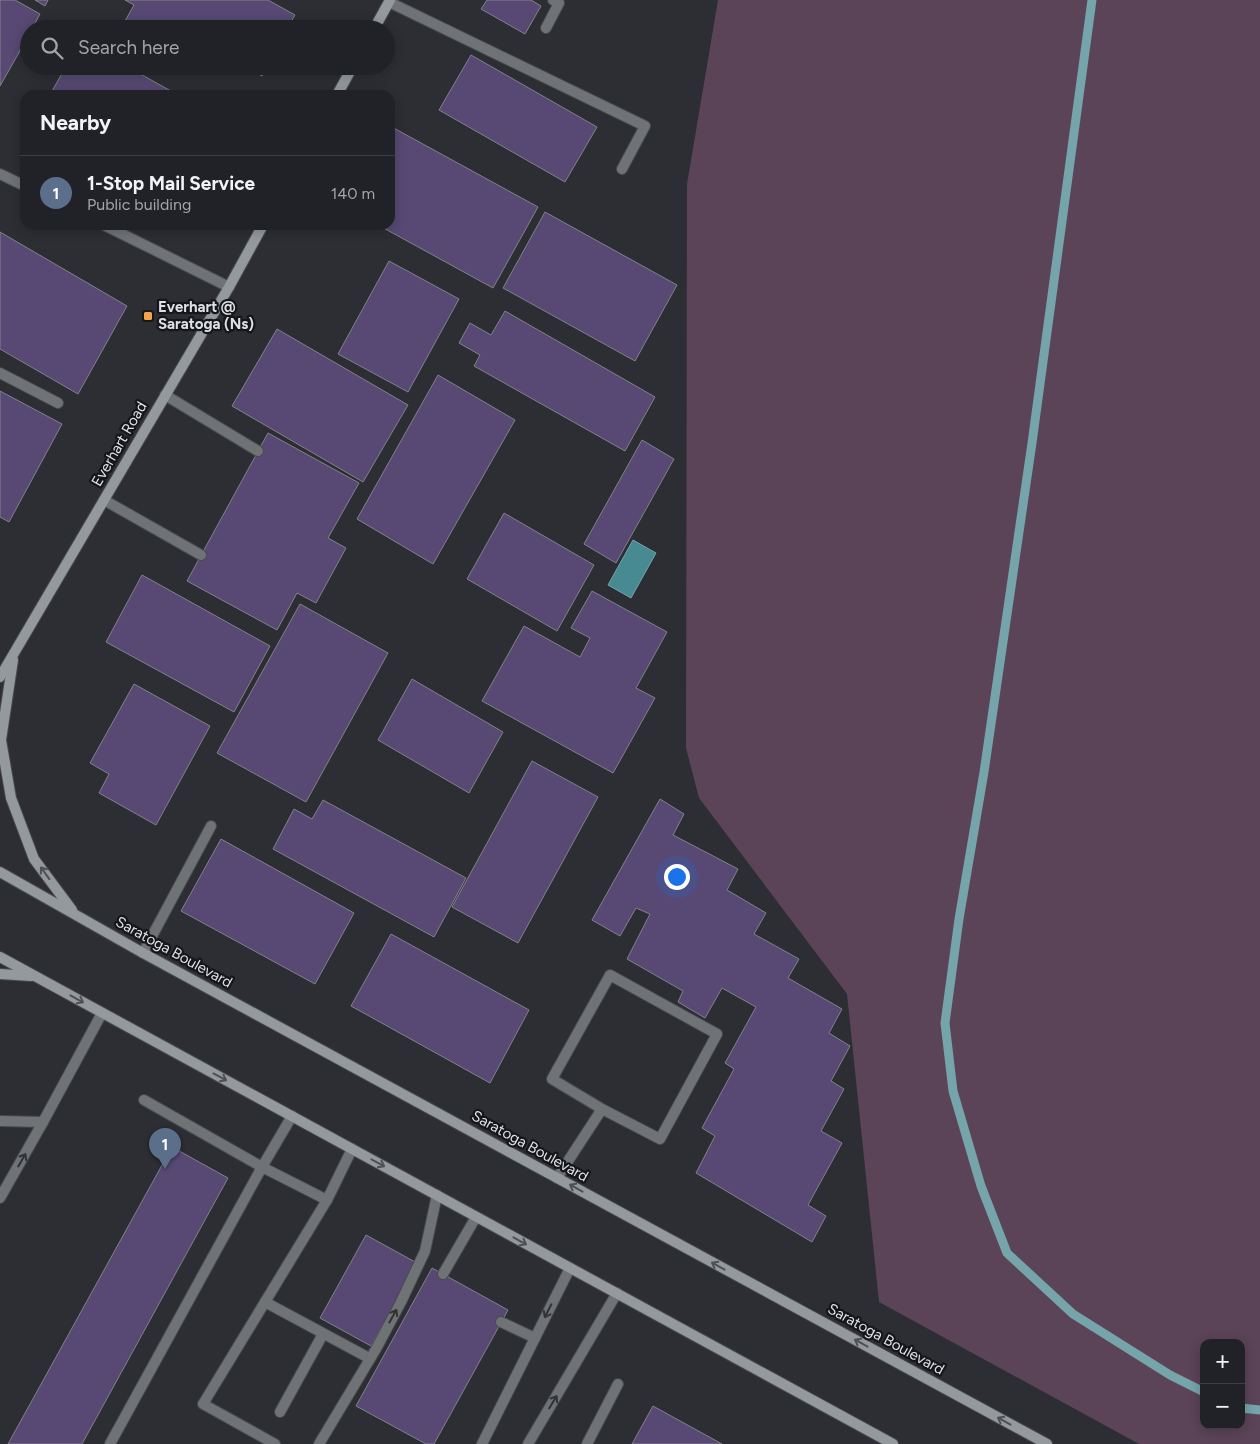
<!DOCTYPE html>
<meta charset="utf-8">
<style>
:root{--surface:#212227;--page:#2d2f33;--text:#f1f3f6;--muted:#a2a4a7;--line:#3e3f44;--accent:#f6a247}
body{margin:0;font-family:Figtree,sans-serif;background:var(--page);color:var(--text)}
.controls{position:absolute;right:15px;bottom:15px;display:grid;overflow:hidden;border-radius:10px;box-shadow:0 2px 12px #0003}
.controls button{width:45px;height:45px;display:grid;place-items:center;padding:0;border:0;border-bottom:1px solid var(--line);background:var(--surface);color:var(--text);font:25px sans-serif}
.you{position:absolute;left:676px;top:876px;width:18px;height:18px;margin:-12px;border:4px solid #fff;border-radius:50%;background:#1a73e8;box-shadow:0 0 0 8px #1a73e833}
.badge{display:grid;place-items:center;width:32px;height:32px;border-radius:50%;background:var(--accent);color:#fff;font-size:16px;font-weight:700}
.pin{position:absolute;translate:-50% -41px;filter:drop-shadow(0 1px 2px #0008)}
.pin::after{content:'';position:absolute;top:26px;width:18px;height:15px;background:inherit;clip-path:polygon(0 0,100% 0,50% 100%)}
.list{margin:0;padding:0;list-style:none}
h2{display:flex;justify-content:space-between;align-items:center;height:65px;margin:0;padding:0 20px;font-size:21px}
h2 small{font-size:16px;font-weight:400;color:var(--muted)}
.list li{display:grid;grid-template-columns:32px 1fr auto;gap:15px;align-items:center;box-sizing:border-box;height:75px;padding:0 20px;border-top:1px solid var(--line)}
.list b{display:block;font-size:19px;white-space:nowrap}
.list p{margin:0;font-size:16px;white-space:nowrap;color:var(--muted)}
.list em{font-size:16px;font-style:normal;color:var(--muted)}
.icon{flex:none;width:28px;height:28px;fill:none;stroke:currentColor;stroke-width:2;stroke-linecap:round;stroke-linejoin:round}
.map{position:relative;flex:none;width:1260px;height:1444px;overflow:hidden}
.search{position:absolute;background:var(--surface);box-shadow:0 2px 12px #0003;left:20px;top:20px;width:375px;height:55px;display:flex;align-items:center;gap:12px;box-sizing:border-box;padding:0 18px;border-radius:28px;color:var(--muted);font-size:19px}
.panel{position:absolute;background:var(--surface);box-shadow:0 2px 12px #0003;left:20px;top:90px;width:375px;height:140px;border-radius:15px}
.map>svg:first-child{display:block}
.green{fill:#5b4358;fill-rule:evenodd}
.water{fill:#478a91;stroke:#75a4aa}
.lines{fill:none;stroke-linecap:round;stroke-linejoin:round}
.stream{stroke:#75a4aa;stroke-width:9}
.building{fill:#574973;stroke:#838189}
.service-casing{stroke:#494a50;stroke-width:12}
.minor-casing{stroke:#494a50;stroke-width:12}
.secondary-casing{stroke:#494a50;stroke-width:12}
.service{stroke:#707375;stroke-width:10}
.minor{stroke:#707375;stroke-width:10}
.secondary{stroke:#94999d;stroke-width:10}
.oneway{stroke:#4e5154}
.oneway2{stroke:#303235}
.poi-dot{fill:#f6a247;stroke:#151619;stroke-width:2}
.labels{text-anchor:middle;stroke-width:4.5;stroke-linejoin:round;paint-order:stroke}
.poi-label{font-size:15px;font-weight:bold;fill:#dfe0e4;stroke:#151619;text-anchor:start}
.street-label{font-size:15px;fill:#dfe0e4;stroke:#151619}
</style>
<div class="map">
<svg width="1260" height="1444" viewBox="0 0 1260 1444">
<rect width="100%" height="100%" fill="#2c2e34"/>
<path class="green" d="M 718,0 L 1260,0 L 1260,1444 L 1139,1444 L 879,1302 L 847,994 L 699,798 L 686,748 L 687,184 ZM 1204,1343 L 1241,1343 L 1241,1425 L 1204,1425 Z"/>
<path class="water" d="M 633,540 L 656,553 L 631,598 L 608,585 Z"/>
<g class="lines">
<g class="stream">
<path d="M 1092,0 L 1032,443 L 984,772 L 959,919 L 945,1023 L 953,1091 L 981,1186 L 1007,1253 L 1073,1314 L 1170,1375 L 1204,1392"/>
<path d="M 1241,1408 L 1260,1410"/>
</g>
</g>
<g class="building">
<path d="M 0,0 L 15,0 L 40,14 L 32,29 L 29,29 L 29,35 L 0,86 Z"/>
<path d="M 35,0 L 48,0 L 45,6 Z"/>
<path d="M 125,0 L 268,0 L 295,15 L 287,29 L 139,29 L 125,21 L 134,5 Z"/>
<path d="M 487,0 L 531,0 L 541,6 L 525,34 L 481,9 Z"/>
<path d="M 471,55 L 597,127 L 565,182 L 439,110 Z"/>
<path d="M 66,66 L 126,66 L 178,95 L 50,95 Z"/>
<path d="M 245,66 L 267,66 L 262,76 Z"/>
<path d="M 390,126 L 538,207 L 493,288 L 378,225 L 390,225 Z"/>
<path d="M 545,212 L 677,285 L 635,361 L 503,288 Z"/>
<path d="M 0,232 L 127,306 L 78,394 L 0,349 Z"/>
<path d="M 389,261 L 459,299 L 408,392 L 338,354 Z"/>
<path d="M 505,311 L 655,397 L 625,451 L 474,366 L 480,355 L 459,343 L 470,323 L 491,335 Z"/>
<path d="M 277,329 L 408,405 L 363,482 L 232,406 Z"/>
<path d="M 438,375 L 515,420 L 433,564 L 357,519 Z"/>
<path d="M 0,391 L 62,424 L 9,522 L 0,517 Z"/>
<path d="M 268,433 L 359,483 L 328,538 L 346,548 L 316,603 L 297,593 L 277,630 L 187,581 Z"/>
<path d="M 642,440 L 674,459 L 616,563 L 584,544 Z"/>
<path d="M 504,513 L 594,565 L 557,631 L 467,579 Z"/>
<path d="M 142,575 L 270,646 L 234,712 L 106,642 Z"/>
<path d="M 592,591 L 667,632 L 636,688 L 655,698 L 613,773 L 482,701 L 524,626 L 580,657 L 590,638 L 571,628 Z"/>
<path d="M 300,604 L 388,653 L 306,802 L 217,753 Z"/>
<path d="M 412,679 L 503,732 L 469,793 L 378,740 Z"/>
<path d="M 134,684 L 210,726 L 156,825 L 99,793 L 109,774 L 90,763 Z"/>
<path d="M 532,761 L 598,797 L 518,943 L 452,907 Z"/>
<path d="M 660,799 L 684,814 L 673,835 L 738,869 L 727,890 L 766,913 L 754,934 L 799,959 L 788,978 L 842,1009 L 829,1033 L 850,1046 L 831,1081 L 844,1089 L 821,1131 L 842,1143 L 808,1205 L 826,1216 L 812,1242 L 696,1173 L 715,1136 L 702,1128 L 734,1069 L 725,1063 L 756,1007 L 722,988 L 705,1018 L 678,1002 L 683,991 L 627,959 L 650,914 L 636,908 L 620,936 L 592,920 Z"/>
<path d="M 323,800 L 466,878 L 434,937 L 273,849 L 294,809 L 312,819 Z"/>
<path d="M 221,839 L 354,913 L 315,984 L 181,911 Z"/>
<path d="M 391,934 L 529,1010 L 490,1083 L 351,1006 Z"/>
<path d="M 172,1147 L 228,1178 L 82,1444 L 8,1444 Z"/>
<path d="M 366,1235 L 417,1263 L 371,1346 L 320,1318 Z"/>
<path d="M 432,1268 L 508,1310 L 434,1444 L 426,1444 L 356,1406 Z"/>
<path d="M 653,1406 L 722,1444 L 632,1444 Z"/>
</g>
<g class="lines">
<g class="service-casing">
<g id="service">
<path d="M 389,2 L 645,126 L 622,169"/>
<path d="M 546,28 L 559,3 L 553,0"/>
<path d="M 0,373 L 58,403"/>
<path d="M 165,395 L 258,451"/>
<path d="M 104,500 L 201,555"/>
<path d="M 143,953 L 211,826"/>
<path d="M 144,1100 L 262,1167 L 327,1200"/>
<path d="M 0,1121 L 43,1122 L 102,1013"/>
<path d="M 557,1178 L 602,1109 L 552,1079 L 610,975 L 717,1034 L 660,1139 L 602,1109"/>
<path d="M 0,1198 L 43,1122"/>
<path d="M 443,1274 L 476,1217"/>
<path d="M 265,1302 L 369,1358"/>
<path d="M 501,1322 L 535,1338"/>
<path d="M 280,1412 L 323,1334"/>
<path d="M 110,1444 L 262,1167 L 292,1116"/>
<path d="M 275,1444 L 203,1404 L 327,1200 L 352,1149"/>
<path d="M 319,1444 L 376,1349 L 401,1302 L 425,1251 L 437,1195"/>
<path d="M 482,1444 L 570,1268"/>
<path d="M 528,1444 L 617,1293"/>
<path d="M 587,1444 L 618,1384"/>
</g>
</g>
<g class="minor-casing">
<g id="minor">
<path d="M 0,174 L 25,186"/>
<path d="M 104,225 L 229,287"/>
</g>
</g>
<g class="secondary-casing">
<g id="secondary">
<path d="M 374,29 L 390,0"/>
<path d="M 337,95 L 353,66"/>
<path d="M 13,660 L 1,740 L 11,798 L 34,859 L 72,910"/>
<path d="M 0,677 L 229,287 L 263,225"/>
<path d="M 0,872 L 143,953 L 1047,1444"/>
<path d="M 0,957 L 893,1444"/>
<path d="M 0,974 L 31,976"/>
</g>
</g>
<use href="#service" class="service"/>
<use href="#minor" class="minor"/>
<use href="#secondary" class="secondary"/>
</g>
<defs><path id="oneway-shaft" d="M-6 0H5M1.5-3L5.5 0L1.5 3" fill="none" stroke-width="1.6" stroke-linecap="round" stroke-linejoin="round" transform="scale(1.25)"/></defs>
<g class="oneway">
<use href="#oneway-shaft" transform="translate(45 873) rotate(-126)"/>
<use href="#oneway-shaft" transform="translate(77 999) rotate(29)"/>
<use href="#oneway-shaft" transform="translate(220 1077) rotate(28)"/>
<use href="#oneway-shaft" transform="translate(378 1163) rotate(28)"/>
<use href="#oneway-shaft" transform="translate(576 1188) rotate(-151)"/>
<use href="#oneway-shaft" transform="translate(520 1241) rotate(29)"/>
<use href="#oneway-shaft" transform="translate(718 1266) rotate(-151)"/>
<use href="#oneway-shaft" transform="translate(861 1343) rotate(-151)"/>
<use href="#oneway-shaft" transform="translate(1004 1421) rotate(-151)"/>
</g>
<g class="oneway2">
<use href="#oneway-shaft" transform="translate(22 1160) rotate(-60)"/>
<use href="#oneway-shaft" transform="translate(548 1311) rotate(117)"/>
<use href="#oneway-shaft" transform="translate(393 1316) rotate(-61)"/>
<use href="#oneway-shaft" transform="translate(553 1402) rotate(-59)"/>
</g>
<rect class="poi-dot" x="143" y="311" width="10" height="10" rx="2.5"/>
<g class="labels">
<g class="poi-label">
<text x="158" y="312">Everhart @<tspan x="158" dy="17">Saratoga (Ns)</tspan></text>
</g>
<g class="street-label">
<text transform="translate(119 444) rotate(-60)" y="5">Everhart Road</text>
<text transform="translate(174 952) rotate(29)" y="5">Saratoga Boulevard</text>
<text transform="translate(530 1146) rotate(29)" y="5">Saratoga Boulevard</text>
<text transform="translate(886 1339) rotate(29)" y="5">Saratoga Boulevard</text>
</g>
</g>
</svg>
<div class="controls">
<button>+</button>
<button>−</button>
</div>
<div class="you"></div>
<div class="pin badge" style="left:165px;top:1169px;background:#5c6f8a">1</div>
<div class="search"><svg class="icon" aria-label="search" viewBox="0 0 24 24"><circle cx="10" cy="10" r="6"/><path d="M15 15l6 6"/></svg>Search here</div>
<section class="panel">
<h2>Nearby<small></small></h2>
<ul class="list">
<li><span class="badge" style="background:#5c6f8a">1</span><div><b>1-Stop Mail Service</b><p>Public building</p></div><em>140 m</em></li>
</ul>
</section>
</div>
